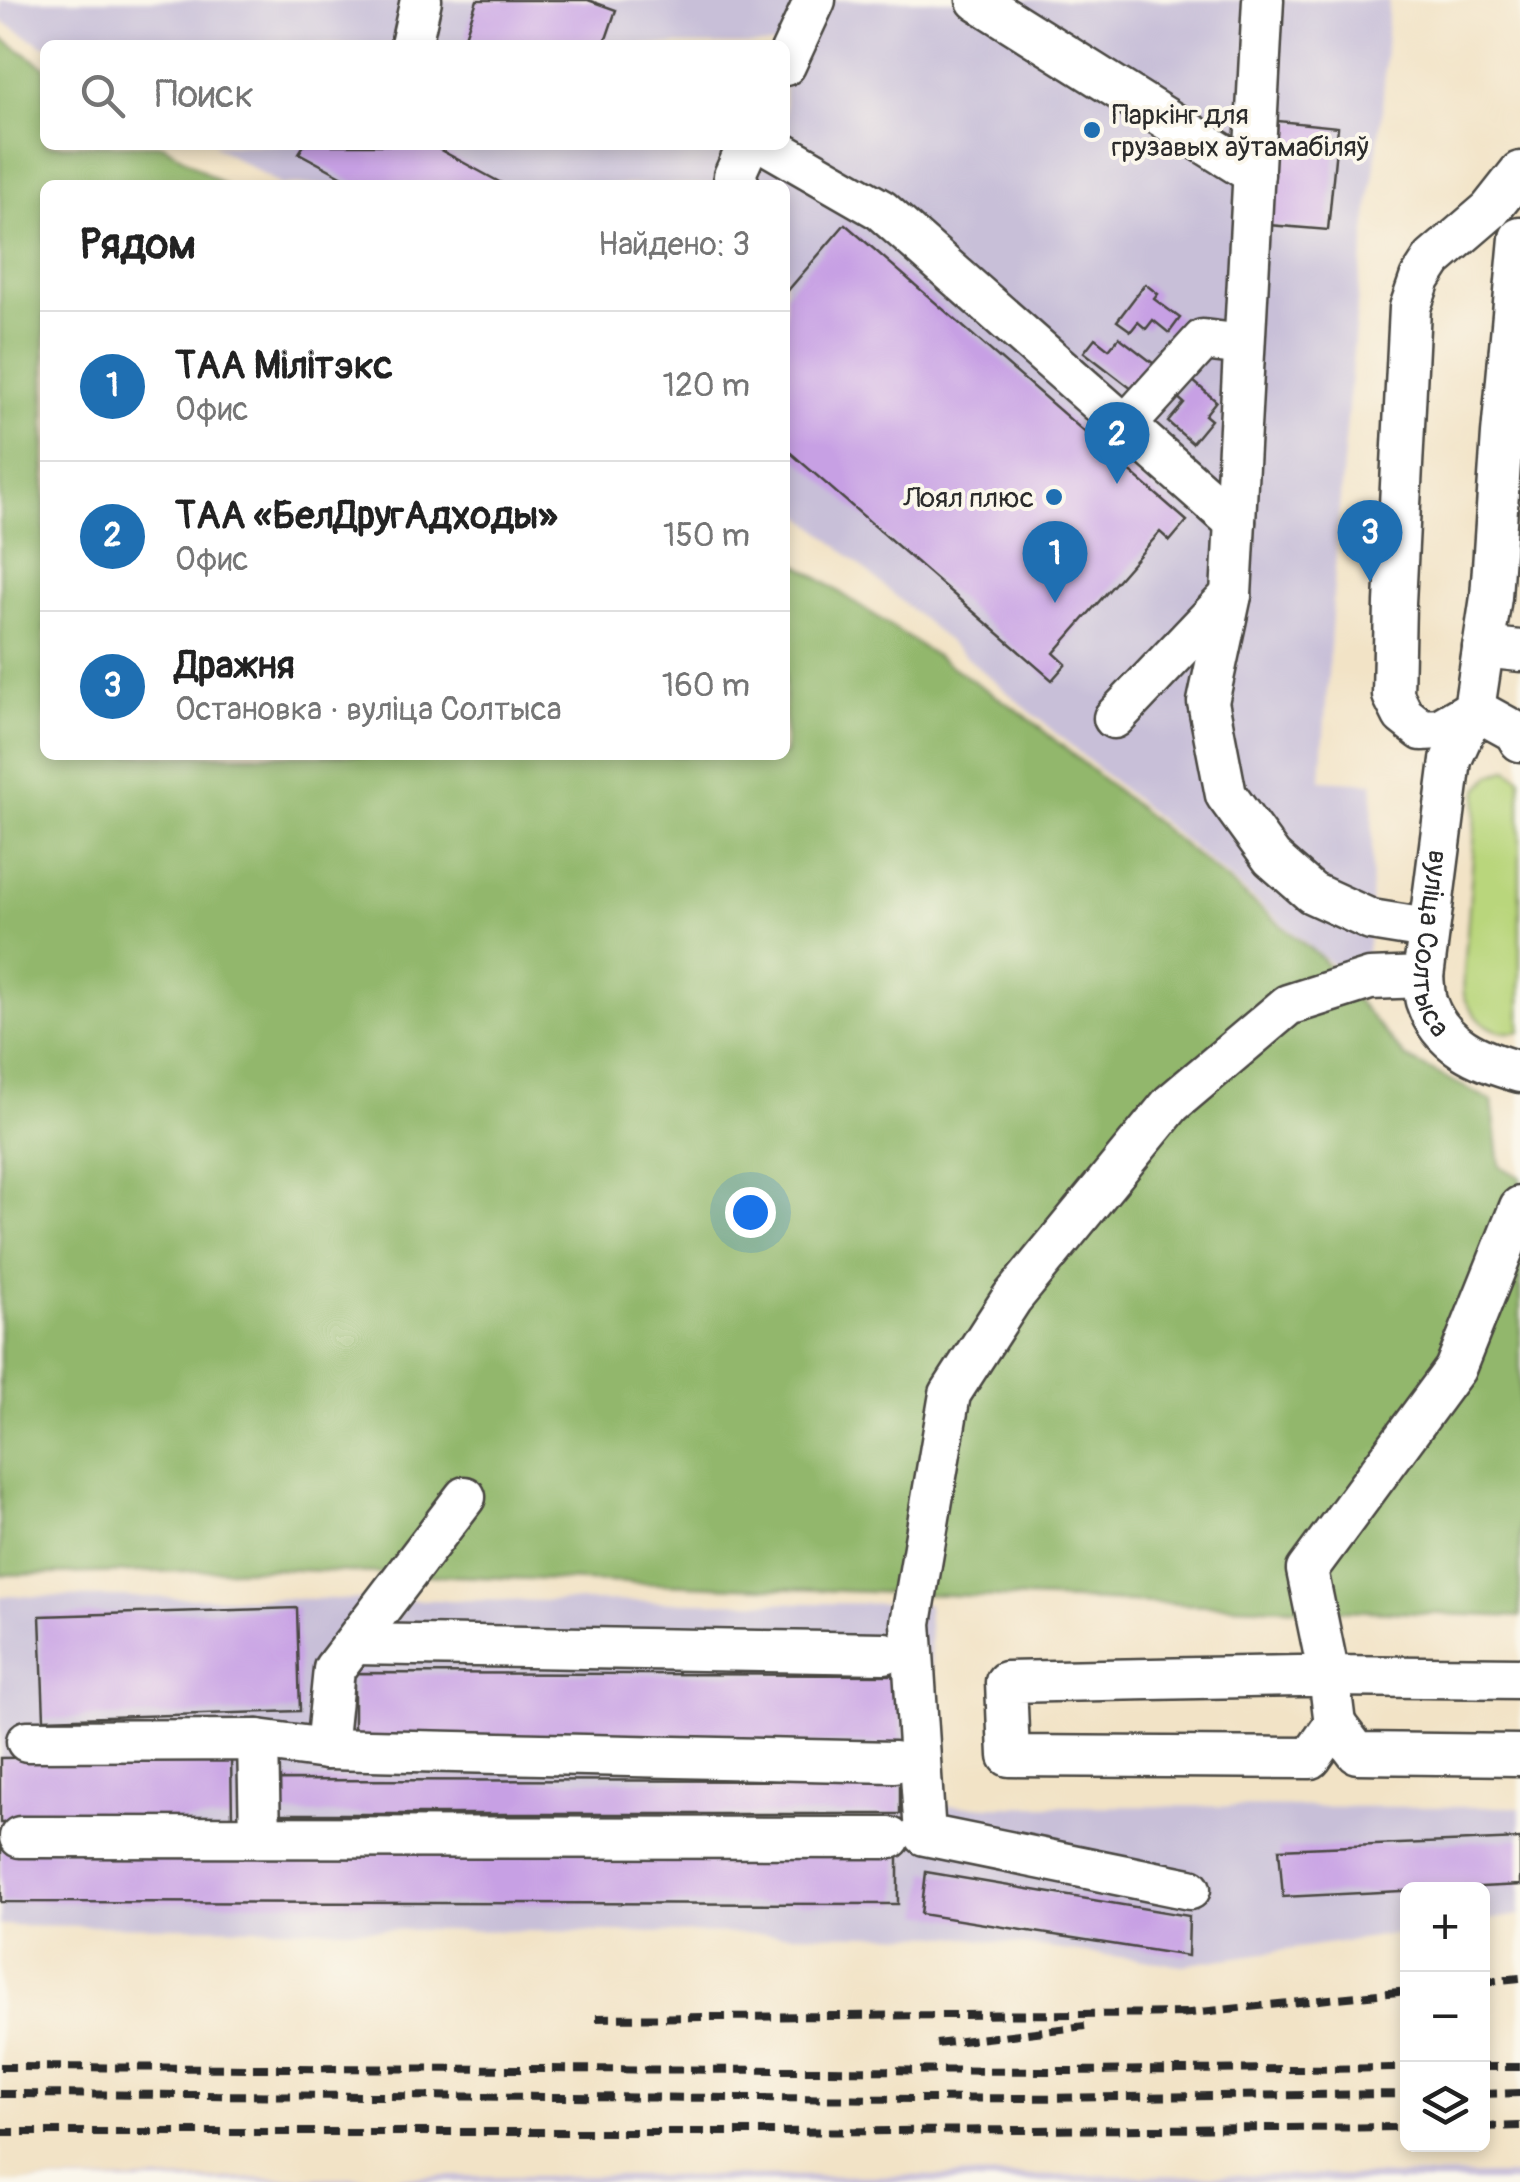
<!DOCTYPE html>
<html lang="ru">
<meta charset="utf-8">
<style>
:root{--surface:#fff;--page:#f2f2f2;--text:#222;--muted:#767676;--line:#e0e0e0;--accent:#1f6fb2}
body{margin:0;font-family:Pangolin,sans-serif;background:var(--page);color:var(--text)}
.controls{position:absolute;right:30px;bottom:30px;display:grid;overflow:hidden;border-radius:15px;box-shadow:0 5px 15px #0003}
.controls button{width:90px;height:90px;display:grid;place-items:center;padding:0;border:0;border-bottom:2px solid var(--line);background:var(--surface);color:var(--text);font:50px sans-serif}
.you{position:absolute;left:750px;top:1212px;width:35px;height:35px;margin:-25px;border:8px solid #fff;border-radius:50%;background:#1a73e8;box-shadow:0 0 0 15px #1a73e833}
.badge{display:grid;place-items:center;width:65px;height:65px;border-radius:50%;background:var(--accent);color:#fff;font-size:32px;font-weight:700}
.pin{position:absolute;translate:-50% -82px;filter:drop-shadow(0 2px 5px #0008)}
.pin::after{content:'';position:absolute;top:52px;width:35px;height:30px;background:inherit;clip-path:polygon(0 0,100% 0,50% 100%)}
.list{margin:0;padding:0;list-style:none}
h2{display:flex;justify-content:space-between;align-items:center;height:130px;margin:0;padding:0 40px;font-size:42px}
h2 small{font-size:32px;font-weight:400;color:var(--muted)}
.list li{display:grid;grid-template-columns:65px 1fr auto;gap:30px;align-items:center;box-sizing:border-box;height:150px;padding:0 40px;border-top:2px solid var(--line)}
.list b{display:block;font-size:38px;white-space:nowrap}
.list p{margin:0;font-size:32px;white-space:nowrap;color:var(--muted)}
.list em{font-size:32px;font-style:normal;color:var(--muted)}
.icon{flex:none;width:55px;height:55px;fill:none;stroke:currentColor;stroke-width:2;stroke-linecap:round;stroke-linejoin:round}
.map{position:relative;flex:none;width:1520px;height:2182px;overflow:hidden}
.search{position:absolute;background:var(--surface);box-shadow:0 5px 15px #0003;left:40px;top:40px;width:750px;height:110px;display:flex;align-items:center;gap:25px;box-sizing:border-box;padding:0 35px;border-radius:15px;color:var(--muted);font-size:38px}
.panel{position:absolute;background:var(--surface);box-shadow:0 5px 15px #0003;left:40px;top:180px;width:750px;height:580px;border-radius:15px}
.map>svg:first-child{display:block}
.industrial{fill:#c8bfd8}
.green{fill:#b9d67c;stroke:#728054;stroke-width:2.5}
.forest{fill:#92b76c;stroke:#5e714c;stroke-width:2.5}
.building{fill:#c7a0e4}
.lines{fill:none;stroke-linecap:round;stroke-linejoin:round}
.minor-casing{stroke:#494742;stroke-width:45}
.minor{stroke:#fff;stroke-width:40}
.rail{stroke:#2b2b2b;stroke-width:8;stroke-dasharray:15 8;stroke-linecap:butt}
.poi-dot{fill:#1f6fb2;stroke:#fbf7ec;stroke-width:4}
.labels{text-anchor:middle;stroke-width:8;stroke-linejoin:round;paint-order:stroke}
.poi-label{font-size:28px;fill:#2b2b2b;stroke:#fbf7ec;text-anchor:start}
.street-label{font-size:28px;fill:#2b2b2b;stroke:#fbf7ec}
</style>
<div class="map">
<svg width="1520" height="2182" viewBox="0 0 1520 2182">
<rect width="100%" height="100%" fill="#fbf7ec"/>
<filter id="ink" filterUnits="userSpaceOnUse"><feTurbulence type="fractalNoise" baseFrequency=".01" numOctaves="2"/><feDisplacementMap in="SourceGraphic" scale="20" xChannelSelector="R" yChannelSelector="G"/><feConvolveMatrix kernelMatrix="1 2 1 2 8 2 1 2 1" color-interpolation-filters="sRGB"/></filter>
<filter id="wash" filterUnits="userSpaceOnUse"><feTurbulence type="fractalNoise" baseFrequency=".0048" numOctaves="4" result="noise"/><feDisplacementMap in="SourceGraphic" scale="40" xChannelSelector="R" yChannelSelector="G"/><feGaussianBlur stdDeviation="2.25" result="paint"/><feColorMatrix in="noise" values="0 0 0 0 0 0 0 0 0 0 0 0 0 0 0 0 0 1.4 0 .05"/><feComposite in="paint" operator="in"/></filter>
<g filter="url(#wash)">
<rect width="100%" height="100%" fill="#f2e3c6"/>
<g class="industrial">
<path d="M 0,0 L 1389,0 L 1382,112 L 1359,284 L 1339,510 L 1321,780 L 1373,783 L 1371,920 L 1366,958 L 1335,967 L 1028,710 L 785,501 L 785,185 L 281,185 L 213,145 L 785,145 L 785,45 L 45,45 L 45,47 L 0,20 Z"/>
<path d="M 0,1596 L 928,1604 L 939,1806 L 1520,1807 L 1520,1915 L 1483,1921 L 1482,1890 L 1408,1890 L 1407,1932 L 1183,1965 L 952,1936 L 0,1925 Z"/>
<path d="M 1520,2175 L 1520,2182 L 0,2182 L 455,2176 Z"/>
</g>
<path class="green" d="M 1508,769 L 1520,778 L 1520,1031 C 1497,1037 1474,1021 1465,998 C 1462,991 1464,980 1464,972 L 1478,790 L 1491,775 Z"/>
<path class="forest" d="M 0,37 L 45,67 L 45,145 L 163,145 L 224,185 L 45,185 L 45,755 L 785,755 L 785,556 L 1023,714 L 1320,957 L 1405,1057 L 1492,1101 L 1500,1166 L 1520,1177 L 1520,1617 L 274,1569 L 0,1575 Z"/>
<g id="blocks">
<g class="building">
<path d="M 477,0 L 588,0 L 616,10 L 604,45 L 492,45 L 465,36 Z"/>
<path d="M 1278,121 L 1338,127 L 1328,230 L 1269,225 Z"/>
<path d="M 304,145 L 431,145 L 505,185 L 358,185 L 299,153 Z"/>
<path d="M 845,224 L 1187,521 L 1170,541 L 1160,532 L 1054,653 L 1066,664 L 1052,680 L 785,448 L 785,294 Z"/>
<path d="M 1145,284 L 1158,294 L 1154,299 L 1180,318 L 1169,333 L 1153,320 L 1146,329 L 1138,322 L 1131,331 L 1117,321 Z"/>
<path d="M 1119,337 L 1158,367 L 1137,393 L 1084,352 L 1095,338 L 1109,349 Z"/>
<path d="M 1192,380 L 1216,401 L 1205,415 L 1211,420 L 1192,443 L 1168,422 L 1184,403 L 1177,397 Z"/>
<path d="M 297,1608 L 300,1711 L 44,1719 L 40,1616 Z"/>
<path d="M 354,1673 L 900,1675 L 900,1743 L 354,1741 Z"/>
<path d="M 231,1755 L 232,1820 L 0,1823 L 0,1758 Z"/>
<path d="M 277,1780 L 900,1781 L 900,1814 L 277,1814 Z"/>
<path d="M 1520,1839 L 1520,1885 L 1283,1897 L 1279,1849 Z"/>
<path d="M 1,1849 L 898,1851 L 898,1904 L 1,1902 Z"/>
<path d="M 926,1872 L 1189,1916 L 1188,1956 L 921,1914 Z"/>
</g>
</g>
</g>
<g filter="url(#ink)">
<use href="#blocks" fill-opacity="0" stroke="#494742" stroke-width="2.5"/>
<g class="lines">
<g class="minor-casing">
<g id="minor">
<path d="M 977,0 L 1254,174"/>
<path d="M 1263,0 L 1231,595 L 1208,702 L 1226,795 L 1272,858 L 1312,893 L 1371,920 L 1427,929"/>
<path d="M 411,45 L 421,0"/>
<path d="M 785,65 L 815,0"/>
<path d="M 768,145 L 881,210 L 1235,522"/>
<path d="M 739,185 L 734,176 L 748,145"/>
<path id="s1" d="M 1520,238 L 1502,434 L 1491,597 L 1474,709 L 1451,760 L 1423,977 C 1424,984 1424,994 1426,1001 C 1440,1045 1479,1061 1520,1072"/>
<path d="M 1126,425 L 1203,340 L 1244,345"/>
<path d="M 1483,647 L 1520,651"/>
<path d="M 1474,709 L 1440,729 L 1422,730 L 1403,715 L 1393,695 L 1395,603 L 1410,308 L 1420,279 L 1433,259 L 1490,210 L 1520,172"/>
<path d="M 1474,709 L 1514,731 L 1520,741"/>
<path d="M 1114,718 L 1231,595"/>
<path d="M 1520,1207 L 1455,1369 L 1307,1570 L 1329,1676 L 1520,1678"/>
<path d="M 354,1644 L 885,1653"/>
<path d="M 1299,1676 L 1329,1676 L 1335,1724 L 1311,1758 L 1009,1756 L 1006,1682 Z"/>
<path d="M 1335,1724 L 1357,1753 L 1520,1755"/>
<path d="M 258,1740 L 260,1837"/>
<path d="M 27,1741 L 258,1740 L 326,1749 L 894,1762"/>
<path d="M 326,1749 L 334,1669 L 465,1497"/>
<path d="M 20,1837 L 890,1838"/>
<path d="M 1190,1889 L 925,1835 L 911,1623 L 950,1394 L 1012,1298 L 1171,1104 L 1288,1005 L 1370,979 L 1423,977"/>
</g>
</g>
<use href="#minor" class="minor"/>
<g class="rail">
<path d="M 1482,1982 L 1520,1978"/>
<path d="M 1180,2014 L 1408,1991"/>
<path d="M 596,2018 L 1193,2013"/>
<path d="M 936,2044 L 1085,2026"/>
<path d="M 0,2067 L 1066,2071 L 1408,2068"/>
<path d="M 1482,2067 L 1520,2067"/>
<path d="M 0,2094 L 926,2099 L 1408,2094"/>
<path d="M 1482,2094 L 1520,2093"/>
<path d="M 1482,2127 L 1520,2126"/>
<path d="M 0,2132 L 766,2132 L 1408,2127"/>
</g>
</g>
</g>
<g class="poi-dot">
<circle cx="1092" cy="130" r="10"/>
<circle cx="1054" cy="497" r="10"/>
</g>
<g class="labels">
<g class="poi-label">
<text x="1112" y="124">Паркінг для<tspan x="1112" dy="32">грузавых аўтамабіляў</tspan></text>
<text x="1034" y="507" text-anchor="end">Лоял плюс</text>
</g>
<g class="street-label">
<text dy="10" stroke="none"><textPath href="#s1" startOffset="715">вуліца Солтыса</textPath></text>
</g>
</g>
</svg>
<div class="controls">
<button>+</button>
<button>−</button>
<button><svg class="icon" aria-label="layers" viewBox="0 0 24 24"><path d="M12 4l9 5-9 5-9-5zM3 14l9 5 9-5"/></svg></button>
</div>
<div class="you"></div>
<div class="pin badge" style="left:1055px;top:603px">1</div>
<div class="pin badge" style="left:1117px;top:484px">2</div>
<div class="pin badge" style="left:1370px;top:582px">3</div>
<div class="search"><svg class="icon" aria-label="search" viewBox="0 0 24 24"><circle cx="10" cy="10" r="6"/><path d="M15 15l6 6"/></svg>Поиск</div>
<section class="panel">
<h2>Рядом<small>Найдено: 3</small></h2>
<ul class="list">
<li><span class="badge">1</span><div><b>ТАА Мілітэкс</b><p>Офис</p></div><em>120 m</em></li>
<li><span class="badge">2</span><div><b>ТАА «БелДругАдходы»</b><p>Офис</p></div><em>150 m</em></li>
<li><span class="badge">3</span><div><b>Дражня</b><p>Остановка · вуліца Солтыса</p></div><em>160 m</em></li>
</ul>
</section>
</div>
